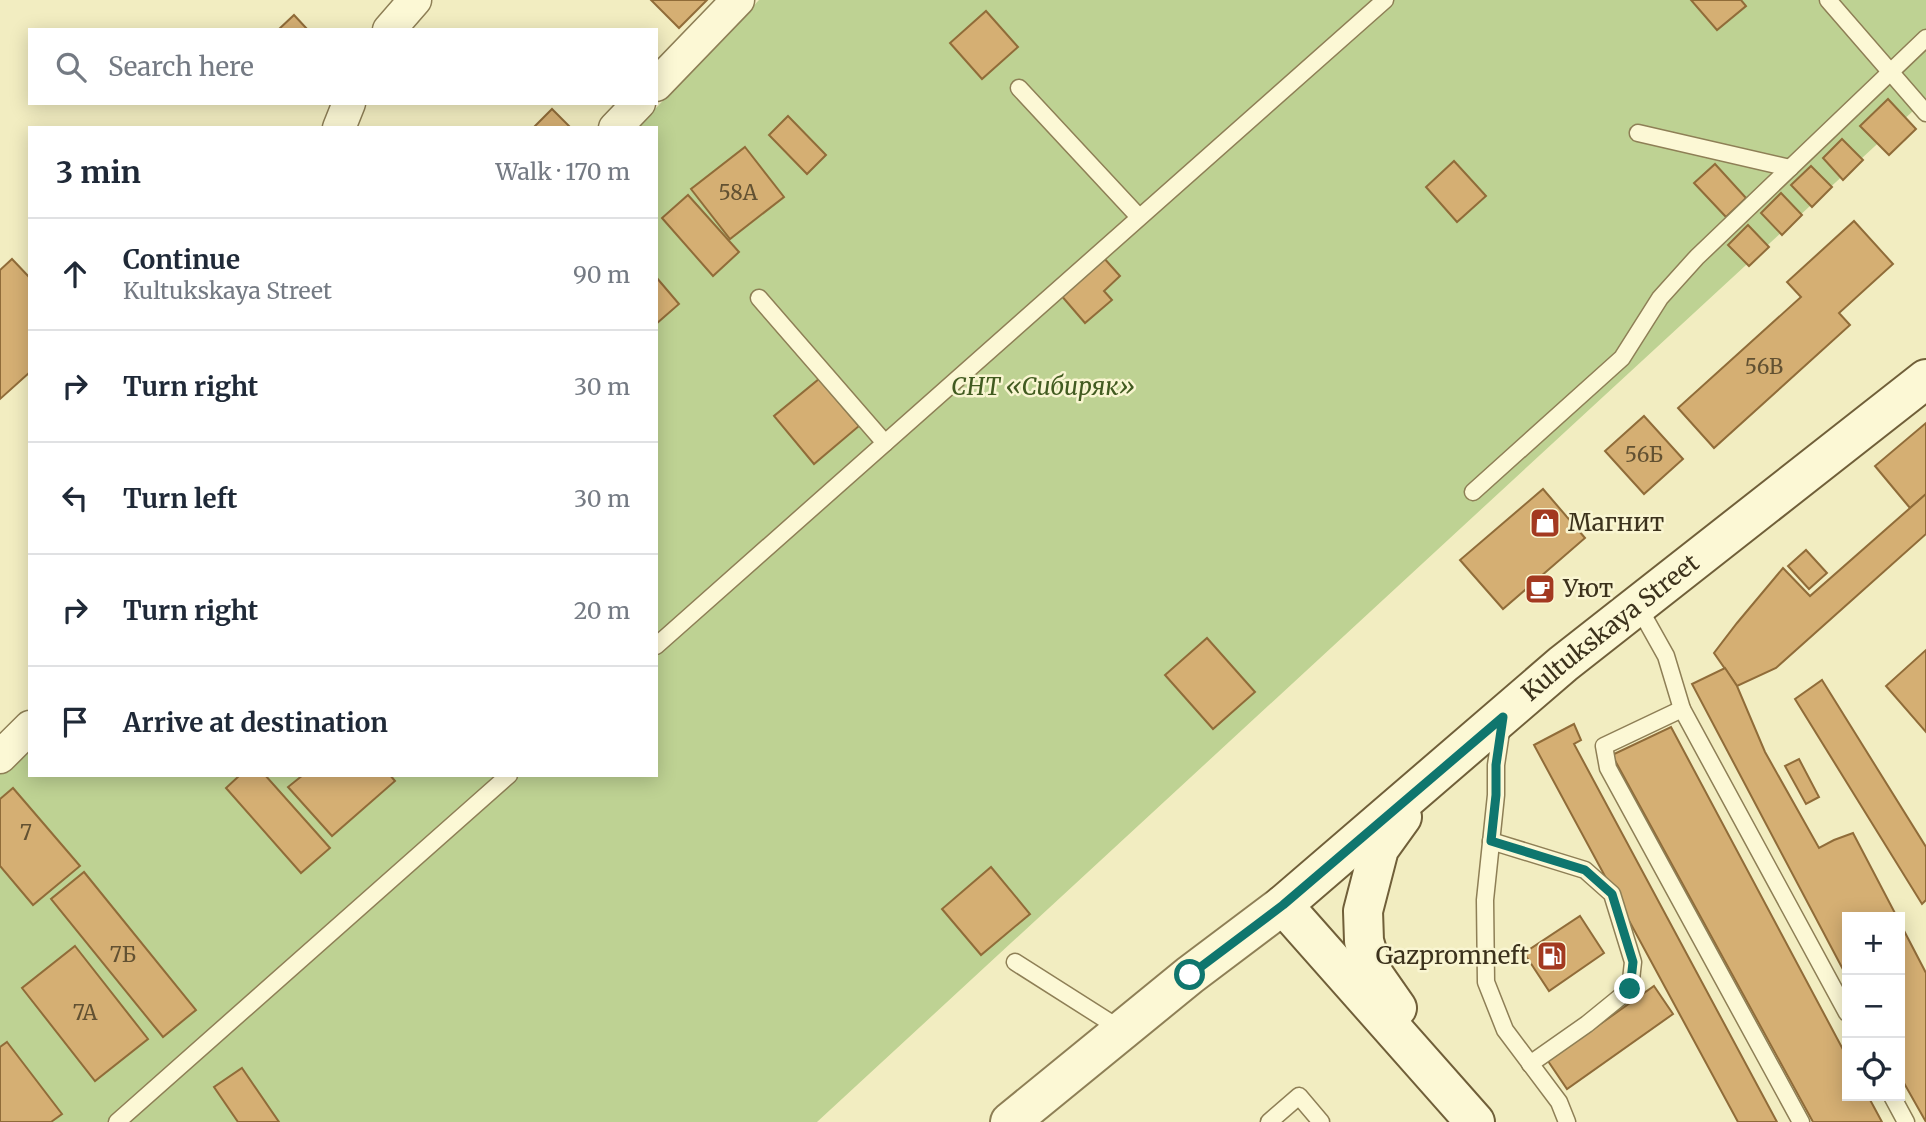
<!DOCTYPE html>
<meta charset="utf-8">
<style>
:root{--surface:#fff;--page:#f2f2f3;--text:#1f2937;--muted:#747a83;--line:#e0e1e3}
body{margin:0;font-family:Merriweather,serif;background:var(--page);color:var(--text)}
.controls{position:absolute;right:21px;bottom:21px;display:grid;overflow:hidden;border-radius:0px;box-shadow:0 4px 18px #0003}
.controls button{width:63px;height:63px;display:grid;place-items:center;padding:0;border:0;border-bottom:2px solid var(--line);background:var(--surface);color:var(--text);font:35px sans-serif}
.stop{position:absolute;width:21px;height:21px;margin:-16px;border:5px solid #0f766e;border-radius:50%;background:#fff}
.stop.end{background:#0f766e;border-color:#fff;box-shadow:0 2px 7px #0008}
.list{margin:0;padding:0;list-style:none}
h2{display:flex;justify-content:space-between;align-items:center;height:91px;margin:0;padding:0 28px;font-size:30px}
h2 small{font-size:23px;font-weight:400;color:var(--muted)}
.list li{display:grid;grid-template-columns:46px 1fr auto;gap:21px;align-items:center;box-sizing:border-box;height:112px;padding:0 28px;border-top:2px solid var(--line)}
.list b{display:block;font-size:26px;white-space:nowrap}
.list p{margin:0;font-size:23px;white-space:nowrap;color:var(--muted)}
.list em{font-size:23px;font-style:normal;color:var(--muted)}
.icon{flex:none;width:38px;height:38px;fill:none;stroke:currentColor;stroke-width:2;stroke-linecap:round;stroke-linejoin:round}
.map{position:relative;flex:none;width:1926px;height:1122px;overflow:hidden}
.search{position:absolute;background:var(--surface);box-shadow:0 4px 18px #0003;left:28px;top:28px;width:630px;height:77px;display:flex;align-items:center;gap:18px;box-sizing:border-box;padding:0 24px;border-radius:0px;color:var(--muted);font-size:26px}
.panel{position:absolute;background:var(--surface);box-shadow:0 4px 18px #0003;left:28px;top:126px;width:630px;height:651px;border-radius:0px}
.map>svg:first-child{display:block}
.green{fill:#bed293}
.building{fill:#d5af73;stroke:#906c39;stroke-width:2}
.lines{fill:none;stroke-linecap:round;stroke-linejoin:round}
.service-casing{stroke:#8e7f56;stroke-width:19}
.minor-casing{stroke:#8e7f56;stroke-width:35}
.tertiary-casing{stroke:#8e7f56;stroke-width:42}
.secondary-casing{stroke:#705f39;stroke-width:42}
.service{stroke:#fcf8d5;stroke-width:16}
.minor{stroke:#fcf8d5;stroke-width:32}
.tertiary{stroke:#fcf8d5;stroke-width:38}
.secondary{stroke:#fcf8d5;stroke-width:38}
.route{stroke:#0f766e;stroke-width:9}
.labels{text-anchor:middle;stroke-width:5;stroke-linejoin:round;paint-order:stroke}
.number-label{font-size:21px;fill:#625132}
.park-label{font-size:24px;font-style:italic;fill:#415b20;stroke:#f9f5d1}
.poi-label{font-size:24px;fill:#3c321c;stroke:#f9f5d1;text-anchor:start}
.street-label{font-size:24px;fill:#3c321c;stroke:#f9f5d1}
</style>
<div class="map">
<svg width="1926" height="1122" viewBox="0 0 1926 1122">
<rect width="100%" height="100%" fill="#f2edc1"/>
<path class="green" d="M 759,0 L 1926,0 L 1926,99 L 817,1122 L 0,1122 L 0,772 L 30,742 L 30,775 L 656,775 L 656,128 L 637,128 Z"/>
<g class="building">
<path d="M 651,0 L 707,0 L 679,28 Z"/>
<path d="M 1691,0 L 1741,0 L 1746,6 L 1717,30 Z"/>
<path d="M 986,11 L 1018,47 L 982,79 L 950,43 Z"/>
<path d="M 294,15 L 308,30 L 278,30 Z"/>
<path d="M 1888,99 L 1916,129 L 1889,155 L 1860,126 Z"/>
<path d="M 552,109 L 571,128 L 533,128 Z"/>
<path d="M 788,116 L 826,155 L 807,174 L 769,135 Z"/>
<path d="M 1842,139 L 1863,160 L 1843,180 L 1823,158 Z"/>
<path d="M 745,147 L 784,197 L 730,239 L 691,189 Z"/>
<path d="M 1454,161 L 1486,196 L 1457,222 L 1426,187 Z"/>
<path d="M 1715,164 L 1746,198 L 1726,217 L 1694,183 Z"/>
<path d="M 1811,166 L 1832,187 L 1812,207 L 1791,185 Z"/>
<path d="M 1781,193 L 1802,215 L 1782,235 L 1761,213 Z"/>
<path d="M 688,195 L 739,252 L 713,276 L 662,218 Z"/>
<path d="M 1854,221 L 1893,264 L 1839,313 L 1850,325 L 1714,448 L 1678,408 L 1801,297 L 1787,282 Z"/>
<path d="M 1748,225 L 1769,247 L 1749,266 L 1728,245 Z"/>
<path d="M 1103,257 L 1120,276 L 1104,291 L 1112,300 L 1085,323 L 1060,294 Z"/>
<path d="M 12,259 L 30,278 L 30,372 L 0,399 L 0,270 Z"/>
<path d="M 656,277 L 679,304 L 656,324 Z"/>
<path d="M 819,379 L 859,426 L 814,464 L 774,416 Z"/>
<path d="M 1644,416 L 1683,459 L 1644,494 L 1605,451 Z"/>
<path d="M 1926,423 L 1926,494 L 1910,508 L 1875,466 Z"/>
<path d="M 1543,489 L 1585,538 L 1503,609 L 1460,560 Z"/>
<path d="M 1926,494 L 1926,534 L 1776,668 L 1737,686 L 1714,653 L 1737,623 L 1783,568 L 1810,596 Z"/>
<path d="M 1806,550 L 1827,573 L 1809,589 L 1788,566 Z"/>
<path d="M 1207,638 L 1255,692 L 1213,729 L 1165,675 Z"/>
<path d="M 1926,650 L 1926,732 L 1886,686 Z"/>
<path d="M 1725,668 L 1737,686 L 1765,752 L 1819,848 L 1834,840 L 1853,833 L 1897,917 L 1847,917 L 1847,977 L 1692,684 Z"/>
<path d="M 1822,680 L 1926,847 L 1926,900 L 1922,904 L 1795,699 Z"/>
<path d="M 1574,724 L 1581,740 L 1574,744 L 1777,1122 L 1738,1122 L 1534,745 Z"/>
<path d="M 1671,727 L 1847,1057 L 1847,1096 L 1868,1096 L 1882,1122 L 1813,1122 L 1612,755 Z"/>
<path d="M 1799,759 L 1819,797 L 1806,804 L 1785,766 Z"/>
<path d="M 240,775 L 265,775 L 330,848 L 301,873 L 226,788 Z"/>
<path d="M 303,775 L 390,775 L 395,781 L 332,836 L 288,787 Z"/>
<path d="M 13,788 L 80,866 L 33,905 L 0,866 L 0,799 Z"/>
<path d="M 991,867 L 1030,914 L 981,955 L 942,909 Z"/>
<path d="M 84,872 L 196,1010 L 163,1037 L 51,899 Z"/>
<path d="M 1580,916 L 1604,953 L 1549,991 L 1524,953 Z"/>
<path d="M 1900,923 L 1926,973 L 1926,1122 L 1900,1076 Z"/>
<path d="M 75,946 L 148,1039 L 95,1081 L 22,988 Z"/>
<path d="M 1654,986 L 1673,1014 L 1567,1089 L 1548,1061 Z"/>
<path d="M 7,1042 L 62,1114 L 51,1122 L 0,1122 L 0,1047 Z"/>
<path d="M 242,1068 L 279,1122 L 238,1122 L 214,1087 Z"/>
</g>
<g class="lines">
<g class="service-casing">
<g id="service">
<path d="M 1828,0 L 1926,113"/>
<path d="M 1019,88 L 1139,217"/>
<path d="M 1638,133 L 1790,168"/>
<path d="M 759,298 L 885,443"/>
<path d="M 1473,492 L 1622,358 L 1660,298 L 1697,257 L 1926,38"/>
<path d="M 1638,606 L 1666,656 L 1682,709"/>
<path d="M 656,646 L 1385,0"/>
<path d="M 1502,725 L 1496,765 L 1496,795 L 1485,900 L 1486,982 L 1505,1030 L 1559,1102 L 1567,1122"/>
<path d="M 1491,841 L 1585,870 L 1612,894 L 1633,962 L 1630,989 L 1587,1024 L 1530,1064"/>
<path d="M 1015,962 L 1122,1030"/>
<path d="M 1892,1096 L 1906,1122"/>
<path d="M 117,1122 L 509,775"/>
<path d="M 1269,1122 L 1299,1096 L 1321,1122"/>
<path d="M 1801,1122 L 1608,768 L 1604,746 L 1682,709 L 1847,1013"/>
</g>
</g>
<g class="minor-casing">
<g id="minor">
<path d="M 389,30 L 415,0"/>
<path d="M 656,85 L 738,0"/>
<path d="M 339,128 L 349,103"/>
<path d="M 615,128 L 639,103"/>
<path d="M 0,757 L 30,727"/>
</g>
</g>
<g class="tertiary-casing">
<path id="tertiary" d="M 1010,1122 L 1190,975 L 1283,905"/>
</g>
<g class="secondary-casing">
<g id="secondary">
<path d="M 1397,1008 L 1374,975 L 1364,941 L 1363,911 L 1379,849 L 1402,817"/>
<path id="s1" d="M 1475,1122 L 1283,905 L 1563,664 L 1926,379"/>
</g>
</g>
<use href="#service" class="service"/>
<use href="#minor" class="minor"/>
<use href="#tertiary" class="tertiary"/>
<use href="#secondary" class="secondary"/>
</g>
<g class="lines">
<path class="route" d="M 1190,975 L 1283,905 L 1503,717 L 1496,765 L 1496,795 L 1491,841 L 1585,870 L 1612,894 L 1633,962 L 1630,989"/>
</g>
<defs>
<g id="shop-square" transform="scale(1.575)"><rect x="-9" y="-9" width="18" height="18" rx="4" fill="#a33920" stroke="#f9f5d1"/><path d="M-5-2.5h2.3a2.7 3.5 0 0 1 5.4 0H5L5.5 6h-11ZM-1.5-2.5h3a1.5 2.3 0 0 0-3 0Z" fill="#fff"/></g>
<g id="cafe-square" transform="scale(1.575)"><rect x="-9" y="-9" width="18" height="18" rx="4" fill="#a33920" stroke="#f9f5d1"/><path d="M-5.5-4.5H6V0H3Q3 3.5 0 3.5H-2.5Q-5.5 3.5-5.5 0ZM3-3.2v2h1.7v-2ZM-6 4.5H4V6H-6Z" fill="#fff"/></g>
<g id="fuel-square" transform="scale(1.575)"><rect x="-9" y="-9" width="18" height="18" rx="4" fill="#a33920" stroke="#f9f5d1"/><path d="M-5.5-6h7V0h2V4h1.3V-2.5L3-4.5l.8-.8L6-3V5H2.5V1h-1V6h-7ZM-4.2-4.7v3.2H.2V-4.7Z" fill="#fff"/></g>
</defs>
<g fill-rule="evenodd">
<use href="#shop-square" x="1545" y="523"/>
<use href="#cafe-square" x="1540" y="589"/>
<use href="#fuel-square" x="1552" y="956"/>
</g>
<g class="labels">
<g class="number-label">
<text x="738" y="200">58А</text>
<text x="1764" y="374">56В</text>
<text x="1644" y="462">56Б</text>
<text x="26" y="840">7</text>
<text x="123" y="962">7Б</text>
<text x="85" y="1020">7А</text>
</g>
<g class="park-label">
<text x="1043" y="395">СНТ «Сибиряк»</text>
</g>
<g class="poi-label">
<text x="1568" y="531">Магнит</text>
<text x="1563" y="597">Уют</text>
<text x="1529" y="964" text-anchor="end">Gazpromneft</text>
</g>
<g class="street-label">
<text dy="8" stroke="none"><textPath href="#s1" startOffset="719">Kultukskaya Street</textPath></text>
</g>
</g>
</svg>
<div class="controls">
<button>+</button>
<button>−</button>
<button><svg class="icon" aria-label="locate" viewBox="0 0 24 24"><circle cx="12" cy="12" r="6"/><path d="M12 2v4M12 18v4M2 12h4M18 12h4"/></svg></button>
</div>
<div class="stop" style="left:1190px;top:975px"></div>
<div class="stop end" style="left:1630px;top:989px"></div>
<div class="search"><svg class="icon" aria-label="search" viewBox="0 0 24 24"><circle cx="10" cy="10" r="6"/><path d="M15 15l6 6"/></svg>Search here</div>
<section class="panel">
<h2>3 min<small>Walk · 170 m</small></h2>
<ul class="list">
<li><svg class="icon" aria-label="ahead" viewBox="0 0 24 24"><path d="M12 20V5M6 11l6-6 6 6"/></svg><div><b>Continue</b><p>Kultukskaya Street</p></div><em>90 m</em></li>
<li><svg class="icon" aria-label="right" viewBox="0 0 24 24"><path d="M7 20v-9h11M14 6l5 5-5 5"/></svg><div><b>Turn right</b></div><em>30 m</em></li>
<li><svg class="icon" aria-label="left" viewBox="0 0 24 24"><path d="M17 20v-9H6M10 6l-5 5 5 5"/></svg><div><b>Turn left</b></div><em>30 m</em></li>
<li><svg class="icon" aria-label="right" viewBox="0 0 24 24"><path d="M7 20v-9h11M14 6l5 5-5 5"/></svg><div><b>Turn right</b></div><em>20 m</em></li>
<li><svg class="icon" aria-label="arrive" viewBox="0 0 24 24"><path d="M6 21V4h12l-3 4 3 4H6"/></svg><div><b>Arrive at destination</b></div></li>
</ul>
</section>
</div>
